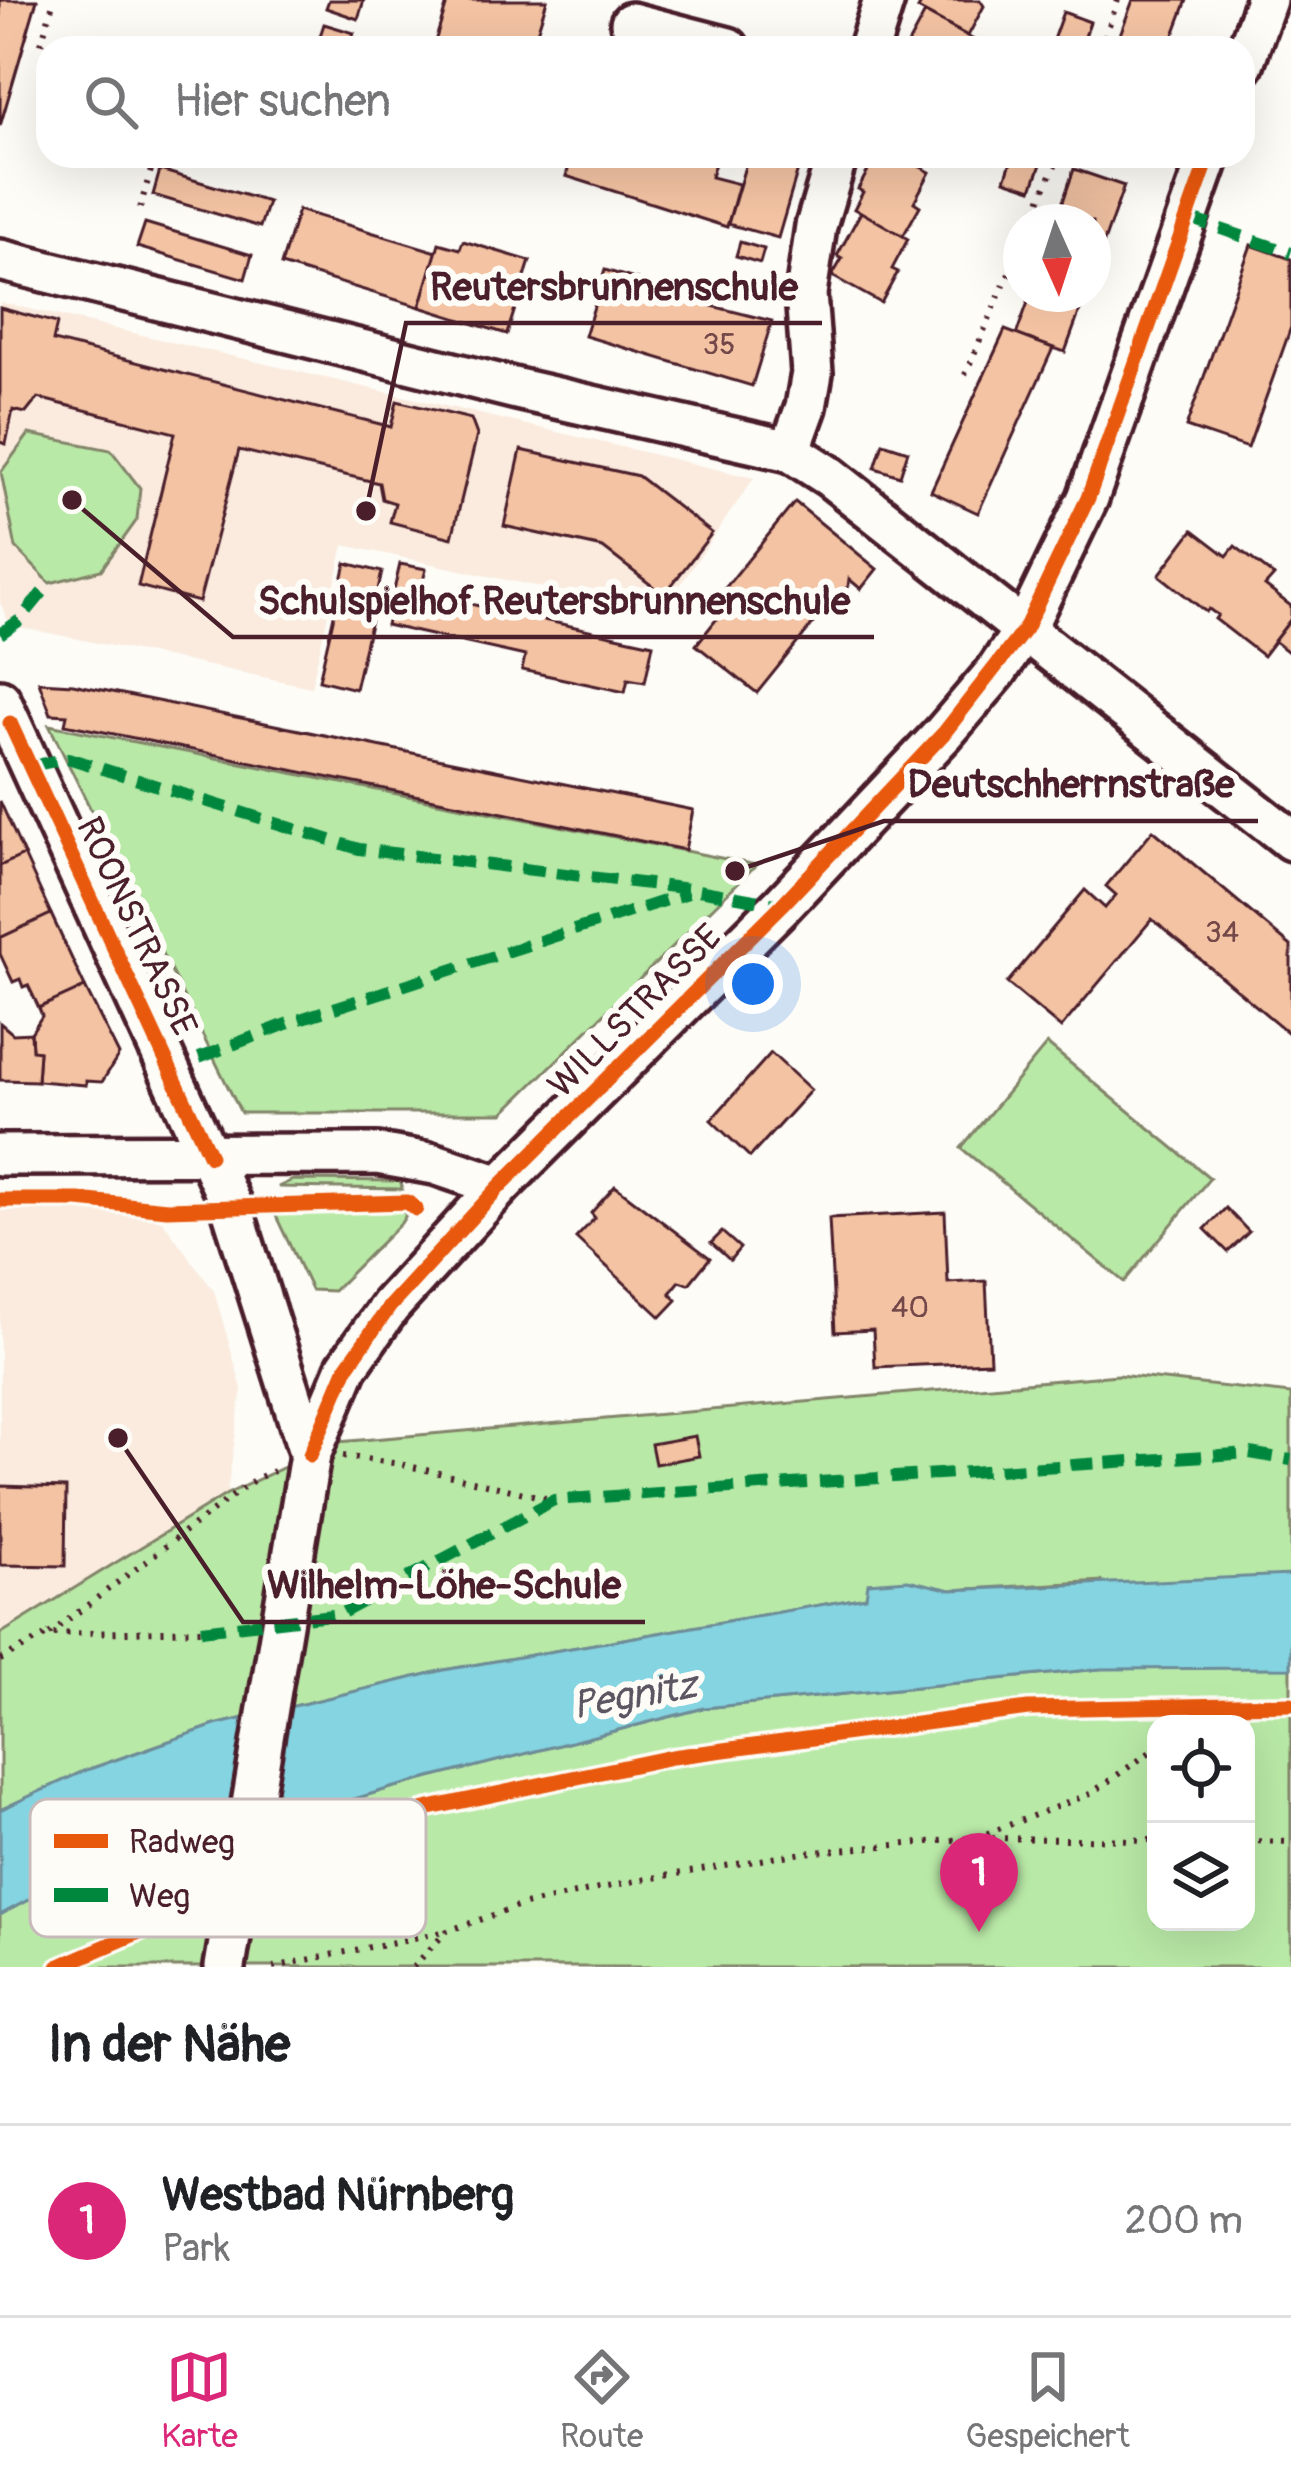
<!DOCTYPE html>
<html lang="de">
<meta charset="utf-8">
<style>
:root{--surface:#fff;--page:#f2f2f2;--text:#202124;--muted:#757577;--line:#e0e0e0;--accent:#db2777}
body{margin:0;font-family:Pangolin,sans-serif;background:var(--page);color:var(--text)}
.controls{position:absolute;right:36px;bottom:36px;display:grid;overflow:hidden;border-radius:24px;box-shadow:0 12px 48px #0002}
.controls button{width:108px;height:108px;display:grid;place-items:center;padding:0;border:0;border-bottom:3px solid var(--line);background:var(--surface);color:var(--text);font:60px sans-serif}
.compass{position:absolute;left:1003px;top:204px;width:108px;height:108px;border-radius:50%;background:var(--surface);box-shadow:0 12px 48px #0002;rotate:177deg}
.you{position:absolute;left:753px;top:984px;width:42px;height:42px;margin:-30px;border:9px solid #fff;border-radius:50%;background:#1a73e8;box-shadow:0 0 0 18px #1a73e833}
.badge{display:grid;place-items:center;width:78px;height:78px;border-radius:50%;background:var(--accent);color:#fff;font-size:39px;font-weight:700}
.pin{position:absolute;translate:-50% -99px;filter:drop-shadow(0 3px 6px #0008)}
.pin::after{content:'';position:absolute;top:63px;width:42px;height:36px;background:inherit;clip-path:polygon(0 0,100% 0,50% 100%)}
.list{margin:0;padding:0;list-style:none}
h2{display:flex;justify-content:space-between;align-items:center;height:156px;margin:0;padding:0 48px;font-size:51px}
h2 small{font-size:39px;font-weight:400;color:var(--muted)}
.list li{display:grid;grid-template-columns:78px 1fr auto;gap:36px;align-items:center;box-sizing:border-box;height:192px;padding:0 48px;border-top:3px solid var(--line)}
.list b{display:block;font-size:45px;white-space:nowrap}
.list p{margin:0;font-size:39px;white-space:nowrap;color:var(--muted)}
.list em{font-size:39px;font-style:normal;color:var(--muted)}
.icon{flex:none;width:66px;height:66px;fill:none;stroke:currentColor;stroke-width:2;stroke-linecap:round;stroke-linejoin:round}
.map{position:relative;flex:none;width:1291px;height:1967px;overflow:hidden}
.search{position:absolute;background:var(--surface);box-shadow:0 12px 48px #0002;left:36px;right:36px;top:36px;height:132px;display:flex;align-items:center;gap:30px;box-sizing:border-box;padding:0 42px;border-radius:36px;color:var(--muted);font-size:45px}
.sheet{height:348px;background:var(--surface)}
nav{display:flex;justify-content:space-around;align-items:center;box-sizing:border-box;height:168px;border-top:3px solid var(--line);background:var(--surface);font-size:33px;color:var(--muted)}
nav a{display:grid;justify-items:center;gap:6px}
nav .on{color:var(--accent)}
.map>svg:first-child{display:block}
.built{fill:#faebde}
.green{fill:#b9e9a7;stroke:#828469;stroke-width:3;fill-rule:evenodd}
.water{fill:#85d4e1;stroke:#6d8c98;stroke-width:3}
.building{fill:#f3c3a3;stroke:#4a1f2b;stroke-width:3}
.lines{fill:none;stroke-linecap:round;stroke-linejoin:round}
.minor-casing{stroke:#4a1f2b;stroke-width:48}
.path{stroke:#4a1f2b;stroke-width:6;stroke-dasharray:3 9;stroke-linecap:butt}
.minor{stroke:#fdfcf7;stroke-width:39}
.quiet{stroke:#00873e;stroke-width:12;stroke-dasharray:24 12;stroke-linecap:butt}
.cycleway-casing{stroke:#fdfcf7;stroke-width:22}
.cycleway{stroke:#e8590c;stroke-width:15}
.labels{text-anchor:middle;stroke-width:12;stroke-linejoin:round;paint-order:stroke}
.number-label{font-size:30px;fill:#744849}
.street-label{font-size:36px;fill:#4a1f2b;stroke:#fdfcf7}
.water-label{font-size:39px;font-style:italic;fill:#5c5562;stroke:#fdfcf7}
.key{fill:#fdfcf7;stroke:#c7baba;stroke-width:3}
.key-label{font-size:33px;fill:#4a1f2b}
.leader{fill:none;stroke:#4a1f2b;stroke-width:4.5}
.callout-dot{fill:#4a1f2b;stroke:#fdfcf7;stroke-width:4.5}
.callout-label{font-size:39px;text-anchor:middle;font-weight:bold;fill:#4a1f2b;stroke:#fdfcf7;stroke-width:12;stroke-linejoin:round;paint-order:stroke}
</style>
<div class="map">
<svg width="1291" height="1967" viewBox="0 0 1291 1967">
<rect width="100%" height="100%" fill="#fdfcf7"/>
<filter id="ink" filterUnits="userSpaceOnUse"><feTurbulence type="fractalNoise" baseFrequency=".00833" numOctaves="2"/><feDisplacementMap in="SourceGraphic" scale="24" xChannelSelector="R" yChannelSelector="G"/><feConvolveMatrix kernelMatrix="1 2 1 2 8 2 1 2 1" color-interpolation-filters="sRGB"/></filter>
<g filter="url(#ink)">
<g class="built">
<path d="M 0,302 L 754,478 L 661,613 L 344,545 L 311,687 L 10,625 L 0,603 Z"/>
<path d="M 0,1193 L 31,1193 L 162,1220 L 214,1291 L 242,1389 L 227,1494 L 0,1634 L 0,1565 L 65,1566 L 66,1489 L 0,1486 Z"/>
</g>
<g class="green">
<path d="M 29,434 L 111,450 L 140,488 L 137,520 L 101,570 L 50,583 L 16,548 L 1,472 Z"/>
<path d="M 49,725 L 756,865 L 503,1113 L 241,1113 Z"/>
<path d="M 1047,1044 L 1210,1178 L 1124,1282 L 961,1148 Z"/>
<path d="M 293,1180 L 401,1181 L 402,1189 L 278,1187 Z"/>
<path d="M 400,1209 L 406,1215 L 401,1223 L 333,1291 L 311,1290 L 275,1214 Z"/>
<path d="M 1118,1375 L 1291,1394 L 1291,1967 L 0,1967 L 0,1915 L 43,1892 L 391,1788 L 704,1708 L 1100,1669 L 1102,1581 L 951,1590 L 908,1581 L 869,1583 L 867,1597 L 444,1670 L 215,1725 L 84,1771 L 0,1810 L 0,1634 L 227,1494 L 338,1442 ZM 1156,1724 L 1246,1724 L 1246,1922 L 1156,1922 Z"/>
</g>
<path class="water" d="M 1291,1575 L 1291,1668 L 1100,1669 L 704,1708 L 391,1788 L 43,1892 L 0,1915 L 0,1810 L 84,1771 L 215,1725 L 444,1670 L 866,1597 L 868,1583 L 908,1580 L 951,1590 Z"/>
<g class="building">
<path d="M 0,0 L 37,0 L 0,126 Z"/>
<path d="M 329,0 L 364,0 L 358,19 L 326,8 Z"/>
<path d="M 448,0 L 547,0 L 532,48 L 433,48 Z"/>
<path d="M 923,0 L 980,0 L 984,6 L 968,36 L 918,9 Z"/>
<path d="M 1133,0 L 1187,0 L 1169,48 L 1115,48 Z"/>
<path d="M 1063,12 L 1090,22 L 1081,48 L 1050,48 Z"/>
<path d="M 925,13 L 974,40 L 969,48 L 906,48 Z"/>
<path d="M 324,24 L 354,33 L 349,48 L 316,48 Z"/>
<path d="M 611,27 L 678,48 L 605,48 Z"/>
<path d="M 537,156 L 572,156 L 568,168 Z"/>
<path d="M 572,156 L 717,156 L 711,177 L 739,184 L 727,227 L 566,176 Z"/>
<path d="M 748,156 L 802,156 L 778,238 L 728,224 Z"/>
<path d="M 876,156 L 900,156 L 930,172 L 914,202 L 920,206 L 903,236 L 854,209 L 863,192 L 858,189 Z"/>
<path d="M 1013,156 L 1044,156 L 1032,189 L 1005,180 Z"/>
<path d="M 1074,169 L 1124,186 L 1093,273 L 1093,222 L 1056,222 Z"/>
<path d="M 160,170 L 268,202 L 260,227 L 153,195 Z"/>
<path d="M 298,210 L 437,252 L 420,307 L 281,265 Z"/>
<path d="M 861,212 L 908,239 L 892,269 L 898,272 L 881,303 L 832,276 L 842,259 L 837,256 Z"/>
<path d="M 145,223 L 252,255 L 245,279 L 137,247 Z"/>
<path d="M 463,241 L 530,261 L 507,334 L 420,307 L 439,243 L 460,249 Z"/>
<path d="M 740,242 L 764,249 L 760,263 L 736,256 Z"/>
<path d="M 1251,245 L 1291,259 L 1291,327 L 1248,448 L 1186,427 Z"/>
<path d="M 605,270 L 670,290 L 668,295 L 772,321 L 752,386 L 585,336 Z"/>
<path d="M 1031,294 L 1086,294 L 1065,352 L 1016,335 Z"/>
<path d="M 0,308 L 57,323 L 53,341 L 384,425 L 391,427 L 397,401 L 471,419 L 477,435 L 452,538 L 390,522 L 395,503 L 382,499 L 379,483 L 239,450 L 199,602 L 138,586 L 175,433 L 38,398 L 26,413 L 13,410 L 6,444 L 0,442 Z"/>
<path d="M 1005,330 L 1053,348 L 978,513 L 931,491 Z"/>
<path d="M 883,443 L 908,451 L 900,476 L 875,468 Z"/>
<path d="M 521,450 L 638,476 L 712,533 L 664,595 L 603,548 L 504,526 Z"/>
<path d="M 795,502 L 877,569 L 861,589 L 849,579 L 848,587 L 836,595 L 757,693 L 696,645 L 727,606 L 717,598 Z"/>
<path d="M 1193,530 L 1227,556 L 1235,546 L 1274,576 L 1265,586 L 1291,606 L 1291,619 L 1263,656 L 1215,619 L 1218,615 L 1213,612 L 1209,609 L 1206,612 L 1159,575 Z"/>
<path d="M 346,563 L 382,572 L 355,689 L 319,680 Z"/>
<path d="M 400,564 L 426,569 L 420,593 L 653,644 L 645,682 L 628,679 L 625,692 L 522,670 L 525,656 L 386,625 Z"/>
<path d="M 1291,619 L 1291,654 L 1274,641 Z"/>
<path d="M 39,682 L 73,684 L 693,810 L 685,850 L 65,724 L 67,715 L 51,714 Z"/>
<path d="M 0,801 L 24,855 L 0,866 Z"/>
<path d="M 1153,830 L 1291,946 L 1291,1035 L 1152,919 L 1061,1028 L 1007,983 L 1085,890 L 1105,908 L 1116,895 L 1106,886 Z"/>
<path d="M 24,855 L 51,914 L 0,938 L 0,866 Z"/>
<path d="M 51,914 L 85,987 L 39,1008 L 28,985 L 23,987 L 20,979 L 13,982 L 0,954 L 0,938 Z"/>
<path d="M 85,987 L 119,1055 L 102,1082 L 86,1081 L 86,1085 L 37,1081 L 39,1051 L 32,1050 L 31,1033 L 42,1016 L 39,1008 Z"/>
<path d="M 0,1023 L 13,1034 L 31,1033 L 32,1050 L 39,1051 L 37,1081 L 0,1080 Z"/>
<path d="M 771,1053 L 811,1090 L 750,1157 L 711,1120 Z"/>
<path d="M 615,1186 L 710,1258 L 689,1284 L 680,1281 L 670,1293 L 677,1300 L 661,1317 L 576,1238 L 595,1218 L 591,1213 Z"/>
<path d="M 1226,1208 L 1249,1232 L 1228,1252 L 1205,1229 Z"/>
<path d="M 945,1212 L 948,1283 L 986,1281 L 990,1362 L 875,1367 L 873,1330 L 835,1332 L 829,1218 Z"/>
<path d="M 722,1232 L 740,1248 L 730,1260 L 711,1243 Z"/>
<path d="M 695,1436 L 699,1456 L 655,1464 L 651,1444 Z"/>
<path d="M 0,1486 L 66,1488 L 65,1566 L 0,1565 Z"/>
</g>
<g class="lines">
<g class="minor-casing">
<g id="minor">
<path d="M 631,23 L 728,48"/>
<path d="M 869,48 L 884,0"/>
<path d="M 1243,64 L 1266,0"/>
<path d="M 0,260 L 517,389 L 790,451 L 829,476 L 1291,840"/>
<path d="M 790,451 L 806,407 L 812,373 L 806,294 L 816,226 L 837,156"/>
<path d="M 0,700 L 231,1205 L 310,1455"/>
<path d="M 0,1155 L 377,1154 L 435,1164 L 500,1186"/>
<path d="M 225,1967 L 310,1455 L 347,1367 L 390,1306 L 500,1186 L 782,905 L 944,733 L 996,672 L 1025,629 L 1088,498 L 1209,156"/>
</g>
</g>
<g class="path">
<path d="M 1101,48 L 1118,0"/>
<path d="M 48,50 L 40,47 L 54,0"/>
<path d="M 140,208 L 155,156"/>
<path d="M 1031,222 L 1059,156"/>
<path d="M 965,375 L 1021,245"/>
<path d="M 343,1456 L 400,1464 L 554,1500"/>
<path d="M 49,1634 L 255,1479 L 274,1471"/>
<path d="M 0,1660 L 49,1634 L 201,1630"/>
<path d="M 1191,1724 L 1221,1703"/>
<path d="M 980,1838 L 1156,1840"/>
<path d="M 1246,1841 L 1291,1842"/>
<path d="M 273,1967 L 443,1932"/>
<path d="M 413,1967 L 447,1931 L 520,1906 L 635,1881 L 803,1853 L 975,1838 L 1090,1794 L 1156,1748"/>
</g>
<use href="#minor" class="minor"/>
<g class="quiet">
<path d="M 1186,217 L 1291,253"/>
<path d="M 0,634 L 20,620 L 50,583"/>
<path d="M 32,766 L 68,758 L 359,849 L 698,890 L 782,905"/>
<path d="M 199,1058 L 294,1021 L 688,893"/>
<path d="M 201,1630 L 340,1614 L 554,1500 L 1250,1453 L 1291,1460"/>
</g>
<g class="cycleway-casing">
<g id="cycleway">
<path d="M 10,723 L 210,1156"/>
<path d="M 0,1200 L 78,1200 L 167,1209 L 407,1202 L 416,1209"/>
<path d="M 310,1455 L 347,1367 L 390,1306 L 500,1186 L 782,905 L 944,733 L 1025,629 L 1088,498 L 1209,156"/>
<path d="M 58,1967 L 425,1809 L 672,1757 L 1028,1709 L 1291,1704"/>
</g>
</g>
<use href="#cycleway" class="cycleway"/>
</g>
</g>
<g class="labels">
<g class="number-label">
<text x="719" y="354">35</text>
<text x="1222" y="942">34</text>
<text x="910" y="1317">40</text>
</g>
<g class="street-label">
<text transform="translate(138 926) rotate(65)" y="13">ROONSTRASSE</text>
<text transform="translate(634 1010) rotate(-45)" y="13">WILLSTRASSE</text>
</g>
<g class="water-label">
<text transform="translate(634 1694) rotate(-10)" y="14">Pegnitz</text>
</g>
</g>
<rect x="30" y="1799" width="396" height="138" rx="18" class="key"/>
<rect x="54" y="1834" width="54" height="14" fill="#e8590c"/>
<rect x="54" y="1888" width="54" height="14" fill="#00873e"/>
<g class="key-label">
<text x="129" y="1853">Radweg</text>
<text x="129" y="1907">Weg</text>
</g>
<path class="leader" d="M366 511L406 323H822M72 500L233 637H874M735 871L884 821H1258M118 1438L243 1622H645"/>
<g class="callout-dot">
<circle cx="366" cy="511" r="12"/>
<circle cx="72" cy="500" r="12"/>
<circle cx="735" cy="871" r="12"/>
<circle cx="118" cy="1438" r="12"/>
</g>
<g class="callout-label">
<text x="614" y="300">Reutersbrunnenschule</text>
<text x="554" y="614">Schulspielhof Reutersbrunnenschule</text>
<text x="1071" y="797">Deutschherrnstraße</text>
<text x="444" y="1598">Wilhelm-Löhe-Schule</text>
</g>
</svg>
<div class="controls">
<button><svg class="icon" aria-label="locate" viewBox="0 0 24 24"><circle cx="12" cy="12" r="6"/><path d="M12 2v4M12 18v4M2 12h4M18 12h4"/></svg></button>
<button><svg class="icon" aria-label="layers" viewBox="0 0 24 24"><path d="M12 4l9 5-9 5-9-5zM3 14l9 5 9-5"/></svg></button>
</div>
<svg class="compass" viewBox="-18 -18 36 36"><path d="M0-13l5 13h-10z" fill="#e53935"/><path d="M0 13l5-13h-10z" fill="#757577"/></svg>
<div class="you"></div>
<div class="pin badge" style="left:979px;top:1932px">1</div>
<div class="search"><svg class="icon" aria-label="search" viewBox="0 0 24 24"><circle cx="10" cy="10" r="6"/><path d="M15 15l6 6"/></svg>Hier suchen</div>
</div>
<section class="sheet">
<h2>In der Nähe<small></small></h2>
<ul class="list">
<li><span class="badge">1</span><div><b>Westbad Nürnberg</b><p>Park</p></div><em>200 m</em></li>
</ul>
</section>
<nav>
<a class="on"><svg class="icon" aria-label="map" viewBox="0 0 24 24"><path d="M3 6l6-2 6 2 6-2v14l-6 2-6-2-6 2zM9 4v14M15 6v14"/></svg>Karte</a>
<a><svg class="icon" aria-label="directions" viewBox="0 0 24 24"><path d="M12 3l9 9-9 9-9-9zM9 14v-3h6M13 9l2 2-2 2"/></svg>Route</a>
<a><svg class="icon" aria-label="saved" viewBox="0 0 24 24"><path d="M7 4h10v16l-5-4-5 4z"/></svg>Gespeichert</a>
</nav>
